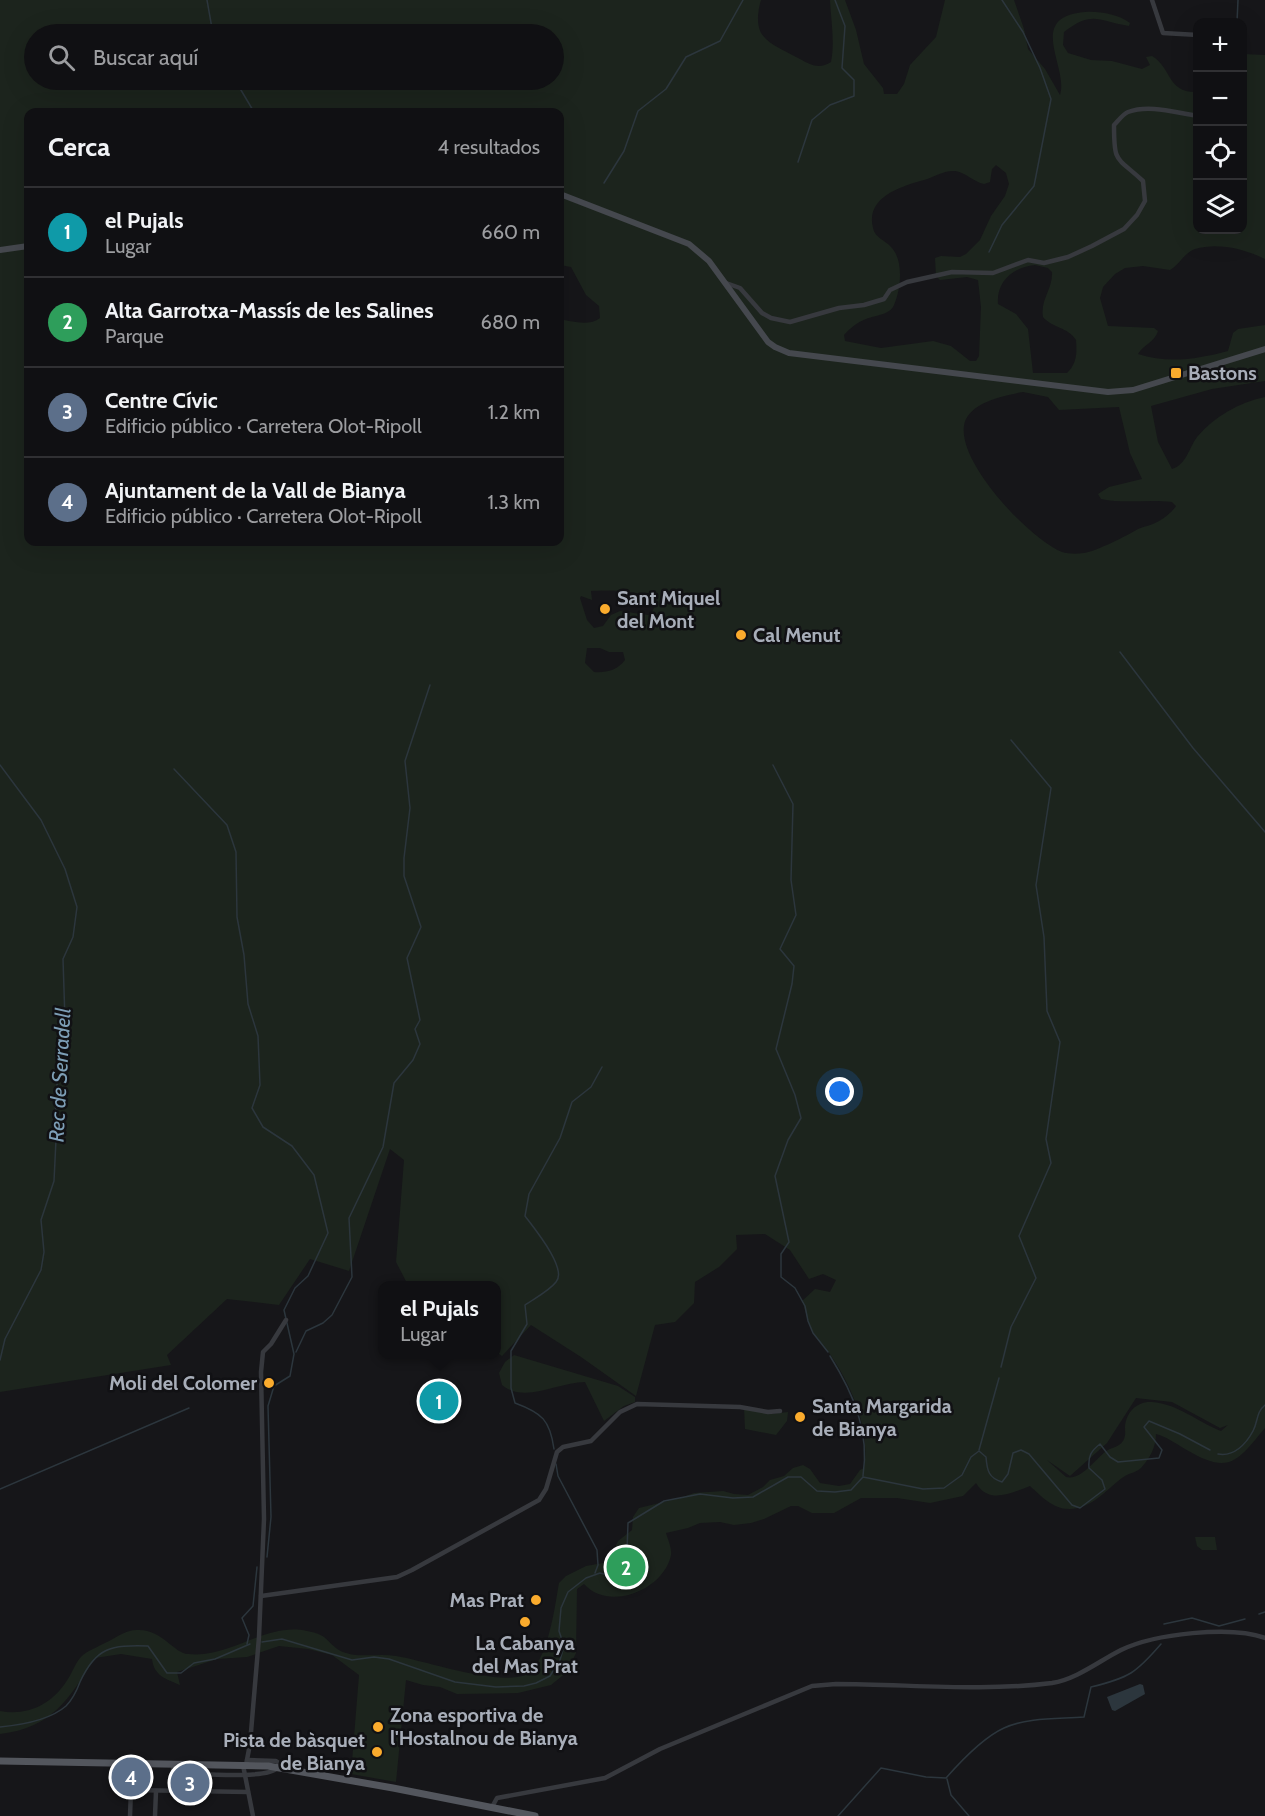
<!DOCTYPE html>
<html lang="es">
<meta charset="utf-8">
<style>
:root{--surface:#101013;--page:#1e1e21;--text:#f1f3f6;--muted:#9c9da0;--line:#303033;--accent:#0f766e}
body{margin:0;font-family:Cabin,sans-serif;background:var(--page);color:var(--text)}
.controls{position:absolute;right:18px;top:18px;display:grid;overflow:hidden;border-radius:12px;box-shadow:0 6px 24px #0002}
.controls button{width:54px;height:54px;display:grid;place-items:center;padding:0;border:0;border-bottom:2px solid var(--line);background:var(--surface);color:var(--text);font:30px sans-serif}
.you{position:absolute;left:840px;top:1092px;width:21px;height:21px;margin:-15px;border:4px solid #fff;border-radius:50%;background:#1a73e8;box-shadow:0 0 0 9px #1a73e833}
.badge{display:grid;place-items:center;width:39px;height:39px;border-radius:50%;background:var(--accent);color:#fff;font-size:20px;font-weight:700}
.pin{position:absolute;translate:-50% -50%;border:3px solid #fff;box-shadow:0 2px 6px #0006}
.popup{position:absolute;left:378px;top:1281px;width:123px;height:78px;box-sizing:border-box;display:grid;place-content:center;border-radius:12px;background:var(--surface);filter:drop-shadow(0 2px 4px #0005);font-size:20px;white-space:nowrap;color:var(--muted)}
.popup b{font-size:22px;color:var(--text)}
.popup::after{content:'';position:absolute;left:50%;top:100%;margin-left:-12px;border:12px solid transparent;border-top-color:var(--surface)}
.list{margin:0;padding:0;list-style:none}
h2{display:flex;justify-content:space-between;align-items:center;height:78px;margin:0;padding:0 24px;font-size:26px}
h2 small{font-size:20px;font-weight:400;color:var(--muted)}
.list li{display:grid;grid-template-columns:39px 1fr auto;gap:18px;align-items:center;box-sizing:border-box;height:90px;padding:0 24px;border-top:2px solid var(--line)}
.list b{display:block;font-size:22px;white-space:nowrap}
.list p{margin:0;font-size:20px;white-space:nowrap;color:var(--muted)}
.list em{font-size:20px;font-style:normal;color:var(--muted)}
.icon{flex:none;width:33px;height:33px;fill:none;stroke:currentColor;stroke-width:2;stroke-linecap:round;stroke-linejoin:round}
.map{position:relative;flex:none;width:1265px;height:1816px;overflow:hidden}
.search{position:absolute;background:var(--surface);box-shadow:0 6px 24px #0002;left:24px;top:24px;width:540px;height:66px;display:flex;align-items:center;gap:15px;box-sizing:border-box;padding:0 21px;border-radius:33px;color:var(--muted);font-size:22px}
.panel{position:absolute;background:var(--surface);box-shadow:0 6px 24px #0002;left:24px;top:108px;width:540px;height:438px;border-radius:12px}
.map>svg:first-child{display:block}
.green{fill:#1c241d;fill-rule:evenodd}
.water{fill:#2c363d}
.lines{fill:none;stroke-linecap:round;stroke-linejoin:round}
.stream{stroke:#2c363d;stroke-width:1.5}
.street{stroke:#37393e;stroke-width:4.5}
.secondary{stroke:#45484e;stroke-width:6}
.primary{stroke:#53565d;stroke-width:7}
.poi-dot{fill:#faab2d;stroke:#111114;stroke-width:2}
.labels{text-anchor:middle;stroke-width:5;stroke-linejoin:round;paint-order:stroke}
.poi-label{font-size:20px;font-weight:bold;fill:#a8aeb9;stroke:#111114;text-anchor:start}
.water-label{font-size:21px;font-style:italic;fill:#7d9eb6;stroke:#111114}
</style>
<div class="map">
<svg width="1265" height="1816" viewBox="0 0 1265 1816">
<rect width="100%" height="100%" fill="#161619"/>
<g class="green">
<path d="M 0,0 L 761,0 C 758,10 756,23 761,33 C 770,46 783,49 796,57 C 808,63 818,71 831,62 C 835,42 831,21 830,0 L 845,0 L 856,30 L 864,64 L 883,88 L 884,94 L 897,94 L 904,84 L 910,65 L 936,37 L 945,0 L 1014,0 L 1024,29 L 1028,49 L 1045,69 L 1060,95 C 1069,67 1025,17 1085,12 C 1099,11 1118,14 1130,23 L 1129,26 C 1097,21 1093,10 1064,32 L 1063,45 L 1068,53 L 1091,60 L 1112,61 L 1142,69 L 1150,65 L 1146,57 L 1152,56 C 1172,68 1167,93 1197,92 L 1198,230 L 1242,230 L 1243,54 L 1265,55 L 1265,259 C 1245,249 1218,242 1195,249 C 1184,253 1179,265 1170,270 L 1143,266 L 1125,268 L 1115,274 L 1103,287 L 1100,298 L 1108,326 L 1154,328 L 1158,331 C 1155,342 1144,344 1138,354 C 1168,364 1198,359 1228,351 L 1233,333 L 1238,329 L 1265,325 L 1265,381 L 1212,389 L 1151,406 L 1158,442 L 1172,469 C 1186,465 1189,448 1197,437 C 1215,416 1238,403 1265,397 L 1265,1428 C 1236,1463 1229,1475 1185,1449 C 1175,1443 1167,1437 1156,1434 C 1156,1447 1150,1458 1141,1468 C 1137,1472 1130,1473 1125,1476 C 1107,1488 1093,1509 1069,1509 C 1053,1509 1041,1496 1030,1486 C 1011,1493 989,1505 976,1483 L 963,1496 L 930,1503 L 897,1498 L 861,1498 L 834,1513 L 812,1513 L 798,1506 L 791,1506 L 764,1519 L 751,1523 L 734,1525 L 720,1522 L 700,1523 L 688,1528 L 666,1533 C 668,1540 672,1548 671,1555 C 664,1590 609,1612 584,1584 L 577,1589 L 576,1653 L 567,1672 L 551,1685 L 518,1693 L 457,1694 L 440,1687 L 423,1685 L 406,1680 L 396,1782 L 351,1774 L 359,1675 L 332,1655 L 308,1649 L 279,1646 L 247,1657 L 217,1659 L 177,1672 L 180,1685 C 166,1679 154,1676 152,1659 L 121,1654 L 95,1658 C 69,1699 52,1728 0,1734 L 0,1711 C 27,1716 51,1705 66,1682 C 72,1674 75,1662 83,1655 C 91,1649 102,1645 111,1640 C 118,1636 128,1630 136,1630 C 162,1628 173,1653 188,1654 C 230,1659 265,1622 307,1631 C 313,1632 320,1634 324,1637 C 331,1643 337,1651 346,1653 C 362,1658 379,1653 396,1656 C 427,1661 497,1686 525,1675 C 548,1665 555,1605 559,1583 L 566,1576 L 586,1566 L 603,1563 L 611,1556 L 618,1541 L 632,1530 L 633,1517 L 639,1508 L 680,1498 L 694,1493 L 723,1491 L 734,1494 L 748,1495 L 763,1487 L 770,1480 L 784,1476 L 793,1468 L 803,1465 L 810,1469 L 820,1483 L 839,1486 L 850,1484 L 860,1470 L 864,1468 C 871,1426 849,1380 825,1347 C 821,1342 816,1337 813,1332 C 807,1322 806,1311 802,1301 L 815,1289 L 830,1292 L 836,1280 L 823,1274 L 809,1279 L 790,1250 L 765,1234 L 736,1235 L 737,1249 L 719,1267 L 695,1282 L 694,1303 L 675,1322 L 655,1325 L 636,1396 L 581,1357 L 531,1325 L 502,1356 L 496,1352 L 496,1286 L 408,1285 L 396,1262 L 404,1160 L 390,1149 L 349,1271 L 310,1259 L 279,1305 L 227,1299 L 167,1355 L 171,1365 L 0,1392 ZM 34,34 L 554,34 L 554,80 L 34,80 ZM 28,112 L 560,112 L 560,265 L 571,267 L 586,295 L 599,306 L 600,318 C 590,326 576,322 564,320 L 560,273 L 560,542 L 28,542 ZM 996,165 L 1006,173 L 1009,184 L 1005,196 L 991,216 L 980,240 L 966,254 L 960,257 L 941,256 L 935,258 L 936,276 L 940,280 L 967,277 L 978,280 L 981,307 L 979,356 L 976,361 L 970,361 L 951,346 L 933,341 L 881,348 L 845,341 L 844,335 C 850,328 858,322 866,319 C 876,315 890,315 894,305 C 901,289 904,260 891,247 C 885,240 875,238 873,228 C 865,197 902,186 924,180 C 934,177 944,170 955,171 C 965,172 974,182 984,184 L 990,182 L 992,169 ZM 1035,265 L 1048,268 L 1052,272 C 1053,289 1040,300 1043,317 C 1052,328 1068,327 1076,340 C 1077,353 1077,363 1067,373 L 1033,373 L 1028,329 L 1016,314 L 998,304 C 996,282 1013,267 1035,265 ZM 1023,392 L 1048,397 L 1059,410 L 1119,407 L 1130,453 L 1142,479 L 1109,487 L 1098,494 L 1101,499 C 1125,504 1148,499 1172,502 L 1176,506 C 1172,512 1166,517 1159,521 C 1153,525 1145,526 1138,529 C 1126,536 1097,551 1084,553 C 1077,554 1068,554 1062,552 C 1030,540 949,455 966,419 C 975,401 1006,395 1023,392 ZM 591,591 C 607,590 649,589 655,606 L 651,614 L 648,615 L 620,611 L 611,615 L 603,626 L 594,628 L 587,620 L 580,598 L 581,596 L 592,600 ZM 587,648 L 600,648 L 609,652 L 623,652 L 625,660 C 618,670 606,673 594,672 L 585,663 ZM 1136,1398 L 1172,1402 L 1220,1428 L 1228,1425 L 1221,1431 C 1198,1422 1178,1404 1152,1402 C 1137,1401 1126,1412 1125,1427 C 1125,1433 1126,1436 1123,1441 C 1119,1447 1113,1447 1108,1450 C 1095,1458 1082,1481 1066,1477 L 1047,1460 L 1070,1476 L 1107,1443 Z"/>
<path d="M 514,1355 L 618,1386 L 635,1397 L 635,1402 L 624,1406 L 604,1421 L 585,1382 C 558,1382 525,1404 502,1385 L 499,1373 L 505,1362 Z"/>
<path d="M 744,1408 L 771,1414 L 788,1412 L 787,1421 L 776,1435 L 745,1429 Z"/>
<path d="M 1195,1537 L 1215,1537 L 1217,1550 L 1202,1550 L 1197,1546 Z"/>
</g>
<path class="water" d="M 1140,1684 L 1143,1685 L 1145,1694 L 1115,1711 L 1112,1710 L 1107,1697 Z"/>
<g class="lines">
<g class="stream">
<path d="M 207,0 L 213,34"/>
<path d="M 1237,22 L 1238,0"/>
<path d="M 235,80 L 254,112"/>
<path d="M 798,162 L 812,120 L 830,105 L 854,96 L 854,80 L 842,68 L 845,26 L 835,0"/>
<path d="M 604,183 L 624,151 L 638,111 L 666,89 L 686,57 L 720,41 L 743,0"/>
<path d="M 989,252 L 1002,225 L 1034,186 L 1051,99 L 1040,68 L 1023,32 L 1002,0"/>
<path d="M 1120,652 L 1193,748 L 1265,832"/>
<path d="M 0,765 L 41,820 L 65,869 L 77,907 L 73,937 L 63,959 L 66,1051 L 54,1096 L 57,1119 L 54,1181 L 41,1220 L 44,1252 L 41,1270 L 5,1339 L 0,1360"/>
<path d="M 773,765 L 793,804 L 791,880 L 796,915 L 780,949 L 794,966 L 792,984 L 776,1049 L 795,1095 L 801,1118 L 788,1140 L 775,1176 L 789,1242 L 781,1254 L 781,1277 L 795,1288 L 805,1306 L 808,1321 L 813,1333 L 828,1352"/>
<path d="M 174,769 L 227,825 L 236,852 L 237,917 L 244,955 L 248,1004 L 258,1036 L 260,1085 L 252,1108 L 263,1127 L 292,1146 L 314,1175 L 328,1233 L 308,1276 L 295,1288 L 284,1310 L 294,1354 L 290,1376 L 274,1386 L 268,1406 L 271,1517 L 267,1557"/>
<path d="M 296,1352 L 306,1331 L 323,1323 L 332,1315 L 352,1277 L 349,1218 L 383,1147 L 394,1083 L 413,1060 L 420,1044 L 415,1029 L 420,1020 L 407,958 L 421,927 L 404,876 L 404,858 L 410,808 L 405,761 L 430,685"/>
<path d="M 830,1356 C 853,1393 870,1431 863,1476"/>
<path d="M 1001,1367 L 1011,1327 L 1036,1278 L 1019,1236 L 1051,1163 L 1046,1139 L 1060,1042 L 1047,1011 L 1044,937 L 1036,885 L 1051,788 L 1011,740"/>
<path d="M 554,1449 C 550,1420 542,1413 515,1403 L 511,1388 L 511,1351 L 527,1324 L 525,1305 C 535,1298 549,1291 556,1282 C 568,1269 534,1228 525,1216 L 529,1194 L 560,1138 L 572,1102 L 591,1087 L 602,1067"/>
<path d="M 979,1450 L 999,1378"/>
<path d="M 1218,1454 C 1234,1457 1246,1444 1253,1431 C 1258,1422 1256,1412 1265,1405"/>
<path d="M 556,1464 L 558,1476 L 597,1550 L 598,1565 L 595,1573"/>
<path d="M 0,1489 L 189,1408"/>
<path d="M 1259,1614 L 1265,1612"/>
<path d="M 1164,1624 L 1192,1618 L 1219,1626 L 1245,1619"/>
<path d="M 262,1642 L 282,1639 L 352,1660 L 374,1657 L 389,1659 L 455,1682 L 496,1687 L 524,1686 L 536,1683 L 550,1676 L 560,1660 L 564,1646 L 559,1631 L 561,1608 L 568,1592 L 586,1578 L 600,1573 L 619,1578 L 627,1551 L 628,1523 L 664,1501 L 700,1494 L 733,1498 L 753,1497 L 788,1477 L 801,1477 L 817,1491 L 835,1492 L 851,1490 L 863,1477 L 923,1489 L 944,1488 L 962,1475 L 971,1457 L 979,1451 L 986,1457 C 987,1471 989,1478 1002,1482 L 1008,1474 L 1013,1453 L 1021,1450 L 1029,1454 L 1072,1505 L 1080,1508 L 1105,1489 L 1102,1480 L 1089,1468 C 1088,1456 1091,1451 1100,1444 L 1110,1457 L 1118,1462 L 1159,1458 L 1162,1450 L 1144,1427 L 1149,1421 L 1180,1434 L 1210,1450"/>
<path d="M 247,1644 L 249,1635 L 242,1618 L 253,1606 L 257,1567"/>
<path d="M 0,1727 C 21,1725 50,1720 66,1706 C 72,1700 77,1690 80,1682 C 96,1647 111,1645 148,1646 L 167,1673 L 181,1673 L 194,1663 L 215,1659 L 250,1644"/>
<path d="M 947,1779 L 951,1795 L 969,1816"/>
<path d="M 838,1816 L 881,1768 L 926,1777 L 946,1778 C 961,1761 984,1737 1004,1728 C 1028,1717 1058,1719 1084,1717 L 1091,1687 C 1129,1678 1136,1673 1161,1644"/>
</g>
<g class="street">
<path d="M 1152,0 L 1163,33 L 1198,35"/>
<path d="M 1242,64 L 1244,67 L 1242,71"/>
<path d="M 726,283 L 740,288 L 762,313 L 771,318 L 790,322 L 839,308 L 864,305 L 884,299 L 890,290 L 907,282 L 952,272 L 993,273 L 1028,260 L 1044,263 L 1068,257 L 1092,246 L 1124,229 L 1137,215 L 1145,201 L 1143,181 C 1116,156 1114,164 1114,125 C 1118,121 1123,114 1128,112 C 1150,104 1176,113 1198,116"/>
<path d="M 261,1596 L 397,1577 L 412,1570 L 539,1500 L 546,1489 L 557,1452 L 563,1447 L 591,1441 L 620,1412 L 637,1404 L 740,1407 L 768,1412 L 780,1411"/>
<path d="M 247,1760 L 276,1761 L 286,1768"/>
<path d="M 173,1764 L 173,1773 C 193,1773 267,1780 277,1768"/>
<path d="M 243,1765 L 253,1816"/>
<path d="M 246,1765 L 250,1744 L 259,1637 L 264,1519 L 261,1372 L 263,1352 L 271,1344 L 286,1320"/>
<path d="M 492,1807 L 497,1798 L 605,1778 L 660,1749 L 812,1686 L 836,1684 C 907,1684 982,1692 1052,1683 C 1077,1679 1099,1661 1121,1650 C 1154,1634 1231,1625 1265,1638"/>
<path d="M 130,1816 L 131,1790 L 248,1792"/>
<path d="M 155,1816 L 156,1791"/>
</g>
<g class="secondary">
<path d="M 560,194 L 689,244 L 709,261 L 768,342 L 775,347 L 789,353 L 1108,392 L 1133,390 L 1265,349"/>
<path d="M 0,250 L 28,246"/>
</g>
<path class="primary" d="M 0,1761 L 268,1766 L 393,1788 L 535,1816"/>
</g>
<g class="poi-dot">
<rect x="1170" y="367" width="12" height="12" rx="3"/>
<circle cx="605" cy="609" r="6"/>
<circle cx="741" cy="635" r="6"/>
<circle cx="269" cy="1383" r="6"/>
<circle cx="800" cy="1417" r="6"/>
<circle cx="536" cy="1600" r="6"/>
<circle cx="525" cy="1622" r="6"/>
<circle cx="378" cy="1727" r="6"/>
<circle cx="377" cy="1752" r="6"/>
</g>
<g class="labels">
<g class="poi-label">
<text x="1188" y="380">Bastons</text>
<text x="617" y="605">Sant Miquel<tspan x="617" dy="23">del Mont</tspan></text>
<text x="753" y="642">Cal Menut</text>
<text x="257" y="1390" text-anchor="end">Moli del Colomer</text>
<text x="812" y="1413">Santa Margarida<tspan x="812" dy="23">de Bianya</tspan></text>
<text x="524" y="1607" text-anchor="end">Mas Prat</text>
<text x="525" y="1650" text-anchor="middle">La Cabanya<tspan x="525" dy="23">del Mas Prat</tspan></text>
<text x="390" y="1722">Zona esportiva de<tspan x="390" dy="23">l'Hostalnou de Bianya</tspan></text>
<text x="365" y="1747" text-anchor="end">Pista de bàsquet<tspan x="365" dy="23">de Bianya</tspan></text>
</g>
<g class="water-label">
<text transform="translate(60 1075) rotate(-87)" y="7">Rec de Serradell</text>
</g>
</g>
</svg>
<div class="controls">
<button>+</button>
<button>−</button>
<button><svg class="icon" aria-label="locate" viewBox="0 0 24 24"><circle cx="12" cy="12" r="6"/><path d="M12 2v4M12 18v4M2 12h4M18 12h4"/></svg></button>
<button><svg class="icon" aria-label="layers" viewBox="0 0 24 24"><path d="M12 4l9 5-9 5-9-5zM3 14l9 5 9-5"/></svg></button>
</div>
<div class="you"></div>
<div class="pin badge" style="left:439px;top:1401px;background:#0f9aa8">1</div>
<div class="popup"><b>el Pujals</b>Lugar</div>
<div class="pin badge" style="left:626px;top:1567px;background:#2e9e5b">2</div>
<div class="pin badge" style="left:190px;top:1783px;background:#5c6f8a">3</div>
<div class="pin badge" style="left:131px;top:1777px;background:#5c6f8a">4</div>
<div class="search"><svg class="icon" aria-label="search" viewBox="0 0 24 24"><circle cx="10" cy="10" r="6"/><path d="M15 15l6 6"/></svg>Buscar aquí</div>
<section class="panel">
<h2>Cerca<small>4 resultados</small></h2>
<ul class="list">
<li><span class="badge" style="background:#0f9aa8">1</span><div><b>el Pujals</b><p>Lugar</p></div><em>660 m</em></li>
<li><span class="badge" style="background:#2e9e5b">2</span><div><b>Alta Garrotxa-Massís de les Salines</b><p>Parque</p></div><em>680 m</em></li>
<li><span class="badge" style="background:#5c6f8a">3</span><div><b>Centre Cívic</b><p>Edificio público · Carretera Olot-Ripoll</p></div><em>1.2 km</em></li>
<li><span class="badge" style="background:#5c6f8a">4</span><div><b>Ajuntament de la Vall de Bianya</b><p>Edificio público · Carretera Olot-Ripoll</p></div><em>1.3 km</em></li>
</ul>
</section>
</div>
